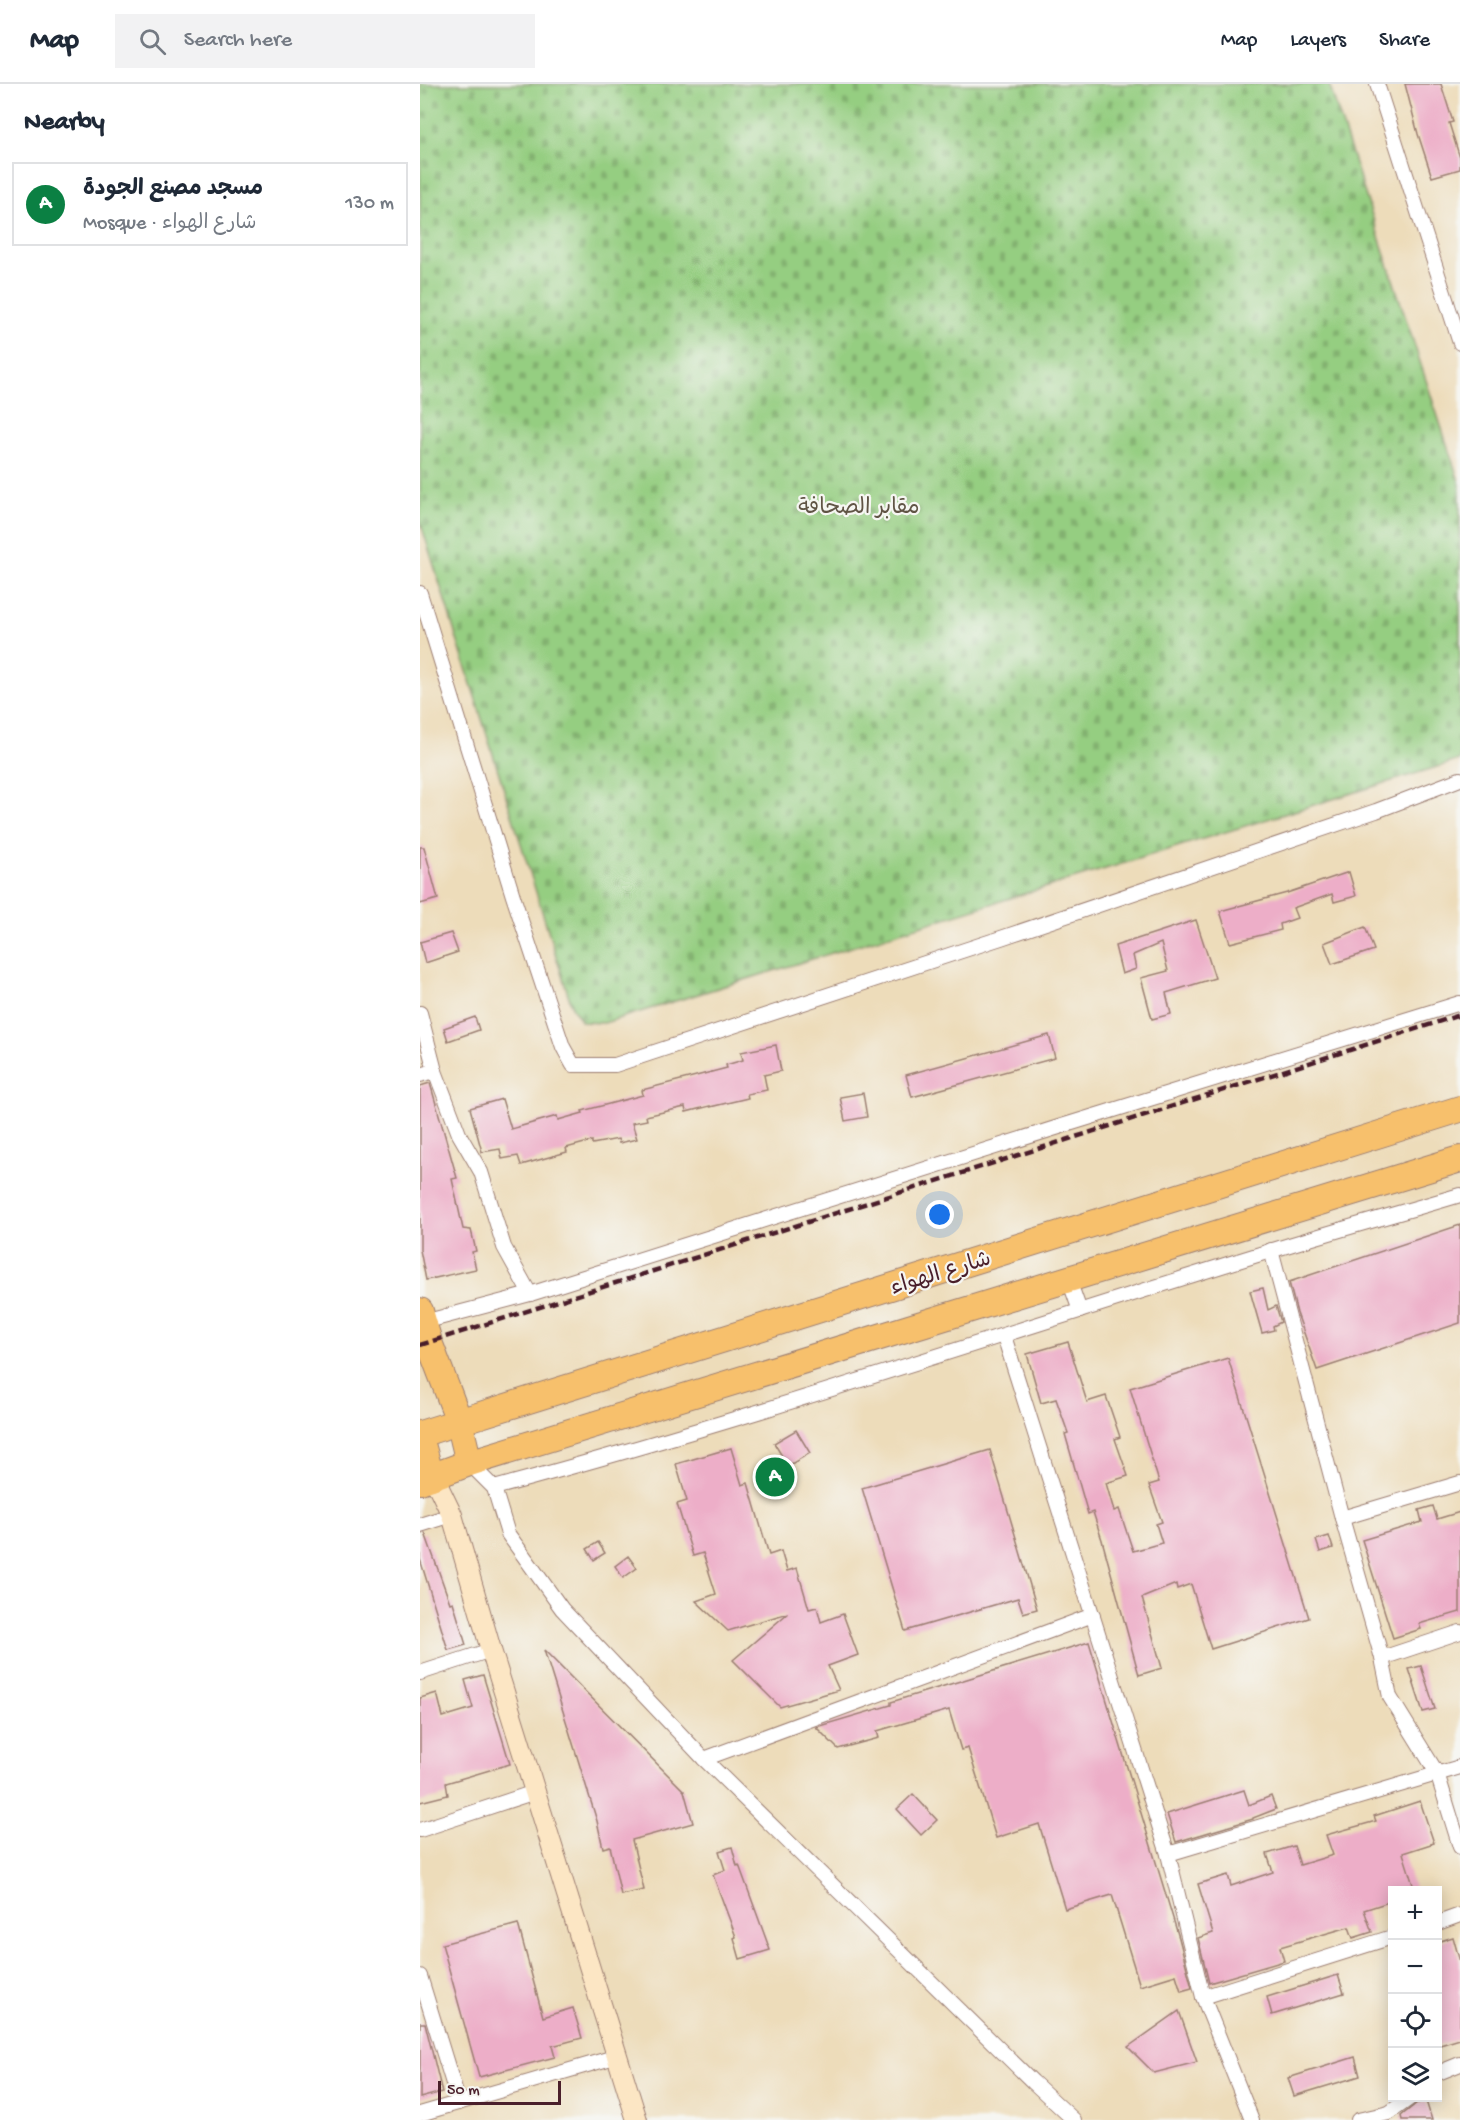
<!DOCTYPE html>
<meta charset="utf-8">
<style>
:root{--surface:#fff;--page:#f2f2f3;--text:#1f2937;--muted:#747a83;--line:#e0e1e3;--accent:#0b8043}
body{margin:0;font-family:"Gochi Hand","Playpen Sans Arabic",sans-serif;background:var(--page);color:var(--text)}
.controls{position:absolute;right:18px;bottom:18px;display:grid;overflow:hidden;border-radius:0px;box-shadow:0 3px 15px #0003}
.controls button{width:54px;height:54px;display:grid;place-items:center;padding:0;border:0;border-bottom:2px solid var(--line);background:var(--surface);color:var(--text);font:30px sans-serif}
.scale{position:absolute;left:18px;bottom:15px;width:123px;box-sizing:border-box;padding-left:6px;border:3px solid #4a1f2b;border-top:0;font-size:16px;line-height:21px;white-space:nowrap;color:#4a1f2b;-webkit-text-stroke:4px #f6f6f2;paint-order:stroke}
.you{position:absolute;left:520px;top:1131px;width:21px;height:21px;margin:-15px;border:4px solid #fff;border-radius:50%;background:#1a73e8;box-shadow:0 0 0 9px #1a73e833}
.badge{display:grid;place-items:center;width:39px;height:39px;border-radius:50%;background:var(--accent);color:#fff;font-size:20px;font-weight:700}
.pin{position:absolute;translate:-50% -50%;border:3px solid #fff;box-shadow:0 2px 6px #0006}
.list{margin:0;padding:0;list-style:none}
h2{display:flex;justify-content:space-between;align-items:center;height:78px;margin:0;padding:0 24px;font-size:26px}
h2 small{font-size:20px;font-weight:400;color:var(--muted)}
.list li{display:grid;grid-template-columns:39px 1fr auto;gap:18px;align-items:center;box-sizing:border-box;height:84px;margin:0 12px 12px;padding:0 12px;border:2px solid var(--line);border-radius:0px}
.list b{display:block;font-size:22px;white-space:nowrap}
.list p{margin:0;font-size:20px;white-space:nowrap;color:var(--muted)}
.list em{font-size:20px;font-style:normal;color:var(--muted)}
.icon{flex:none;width:33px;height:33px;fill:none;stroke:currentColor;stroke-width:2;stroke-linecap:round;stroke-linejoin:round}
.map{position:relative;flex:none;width:1040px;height:2036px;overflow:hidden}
header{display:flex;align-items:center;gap:36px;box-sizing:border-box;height:84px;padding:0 30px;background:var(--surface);border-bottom:2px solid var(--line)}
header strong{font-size:28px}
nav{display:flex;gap:33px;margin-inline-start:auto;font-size:21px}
.search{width:420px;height:54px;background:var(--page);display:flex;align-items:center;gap:15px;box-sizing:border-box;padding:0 21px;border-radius:0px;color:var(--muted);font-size:22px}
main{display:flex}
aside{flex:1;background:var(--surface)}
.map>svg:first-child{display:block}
.cemetery{fill:url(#cemetery-stones);stroke:#707656;stroke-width:1.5}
.building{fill:#edaec8}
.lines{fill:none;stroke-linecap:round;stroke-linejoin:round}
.street-casing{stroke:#9c7e72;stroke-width:16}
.secondary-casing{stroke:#9c7e72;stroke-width:22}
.highway-casing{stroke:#9c7e72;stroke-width:28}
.street{stroke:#fff;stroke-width:14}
.secondary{stroke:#fce6c4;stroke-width:20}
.highway{stroke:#f7c06c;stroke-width:26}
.rail{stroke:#4a1f2b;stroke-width:4.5;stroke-dasharray:9 4.5;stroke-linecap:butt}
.labels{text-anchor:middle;stroke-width:4.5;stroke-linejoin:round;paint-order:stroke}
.park-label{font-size:22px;fill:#605445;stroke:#f6f6f2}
.street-label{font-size:22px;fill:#4a1f2b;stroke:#f6f6f2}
</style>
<header>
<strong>Map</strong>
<div class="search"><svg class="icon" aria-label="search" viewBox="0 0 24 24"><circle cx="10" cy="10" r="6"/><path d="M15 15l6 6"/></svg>Search here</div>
<nav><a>Map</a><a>Layers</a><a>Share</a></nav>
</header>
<main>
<aside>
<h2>Nearby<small></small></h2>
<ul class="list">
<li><span class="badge">A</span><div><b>مسجد مصنع الجودة</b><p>Mosque · شارع الهواء</p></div><em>130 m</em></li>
</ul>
</aside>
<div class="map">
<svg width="1040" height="2036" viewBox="0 0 1040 2036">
<defs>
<pattern id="cemetery-stones" width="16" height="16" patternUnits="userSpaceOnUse" patternTransform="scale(1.5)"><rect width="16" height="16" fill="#95ce81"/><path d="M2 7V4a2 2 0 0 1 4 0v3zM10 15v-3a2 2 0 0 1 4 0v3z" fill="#82b070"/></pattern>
</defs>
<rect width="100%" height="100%" fill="#f6f6f2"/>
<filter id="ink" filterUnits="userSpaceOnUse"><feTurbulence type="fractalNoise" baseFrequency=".0167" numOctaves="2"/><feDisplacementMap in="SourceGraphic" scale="12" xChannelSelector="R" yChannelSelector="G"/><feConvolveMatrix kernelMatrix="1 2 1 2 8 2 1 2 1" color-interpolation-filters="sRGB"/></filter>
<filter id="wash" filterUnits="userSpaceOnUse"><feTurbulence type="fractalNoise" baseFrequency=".008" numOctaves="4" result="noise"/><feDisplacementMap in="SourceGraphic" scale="24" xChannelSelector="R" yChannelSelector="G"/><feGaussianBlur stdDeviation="1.35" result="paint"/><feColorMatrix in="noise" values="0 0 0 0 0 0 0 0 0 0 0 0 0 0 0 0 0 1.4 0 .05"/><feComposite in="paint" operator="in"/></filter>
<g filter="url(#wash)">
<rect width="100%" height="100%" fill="#eddcba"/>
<path class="cemetery" d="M 0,0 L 909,0 L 1040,400 L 1040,676 L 184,939 L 162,938 L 152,923 L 0,437 Z"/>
<g id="blocks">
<g class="building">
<path d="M 985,0 L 1021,0 L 1033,38 L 1029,39 L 1040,74 L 1040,85 L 1012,93 L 998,50 Z"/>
<path d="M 0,763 L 4,763 L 18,815 L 0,820 Z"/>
<path d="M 929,788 L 936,812 L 914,818 L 912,810 L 873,824 L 877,834 L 860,840 L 861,846 L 810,859 L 800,827 L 867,809 Z"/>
<path d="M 776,836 L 795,894 L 746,909 L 751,930 L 732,935 L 721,894 L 748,887 L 741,859 L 713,871 L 716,885 L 702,890 L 695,862 Z"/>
<path d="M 945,843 L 954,866 L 912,880 L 904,859 Z"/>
<path d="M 31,849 L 38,868 L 5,879 L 0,858 Z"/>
<path d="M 55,933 L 59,946 L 28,957 L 24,944 Z"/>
<path d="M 629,951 L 635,974 L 492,1013 L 486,991 Z"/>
<path d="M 356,961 L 361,987 L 344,991 L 347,1006 L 327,1010 L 328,1014 L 290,1023 L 290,1022 L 266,1028 L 265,1023 L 226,1032 L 227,1036 L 212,1039 L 217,1055 L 199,1059 L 198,1055 L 172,1060 L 172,1057 L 146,1064 L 147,1068 L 101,1081 L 98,1072 L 82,1075 L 80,1065 L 62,1068 L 50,1024 L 82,1015 L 91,1045 L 137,1032 L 138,1036 L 163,1029 L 162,1027 L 223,1011 L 222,1006 L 307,984 L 306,981 L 323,976 L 321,968 Z"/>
<path d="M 10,999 L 37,1094 L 32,1095 L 43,1145 L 51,1146 L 56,1167 L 52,1168 L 56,1185 L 6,1196 L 0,1166 L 0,1002 Z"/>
<path d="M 443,1009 L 447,1033 L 425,1037 L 420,1013 Z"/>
<path d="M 1040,1141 L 1040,1239 L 897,1286 L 877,1229 L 869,1198 Z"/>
<path d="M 843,1204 L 848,1226 L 856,1222 L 861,1238 L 853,1242 L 854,1246 L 842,1249 L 830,1207 Z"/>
<path d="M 648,1258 L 667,1318 L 686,1312 L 700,1353 L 695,1355 L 708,1392 L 686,1399 L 694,1427 L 699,1425 L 713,1467 L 742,1459 L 736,1440 L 742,1438 L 729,1401 L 739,1398 L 710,1304 L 808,1274 L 889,1534 L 791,1565 L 771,1500 L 757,1505 L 756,1500 L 722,1514 L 742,1584 L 719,1591 L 682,1456 L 673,1428 L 668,1430 L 645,1350 L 648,1349 L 636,1315 L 621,1319 L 607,1270 Z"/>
<path d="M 376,1346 L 390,1369 L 368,1382 L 354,1359 Z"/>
<path d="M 311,1364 L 322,1401 L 328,1399 L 349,1471 L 361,1467 L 367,1487 L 377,1484 L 389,1525 L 397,1523 L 401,1538 L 423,1530 L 438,1571 L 408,1582 L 419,1606 L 360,1623 L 313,1576 L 368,1529 L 308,1547 L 276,1517 L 296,1510 L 283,1469 L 273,1472 L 257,1420 L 267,1417 L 256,1380 Z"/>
<path d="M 570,1366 L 617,1525 L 603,1529 L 598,1514 L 485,1547 L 442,1404 Z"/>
<path d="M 1013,1422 L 1017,1435 L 1040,1428 L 1040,1528 L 999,1540 L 1001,1545 L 973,1554 L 942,1456 L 1002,1438 L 999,1426 Z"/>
<path d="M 5,1449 L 30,1519 L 33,1518 L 46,1561 L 28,1566 L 0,1475 L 0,1450 Z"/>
<path d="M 909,1452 L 913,1464 L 900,1468 L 896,1456 Z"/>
<path d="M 178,1458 L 185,1469 L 174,1476 L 167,1465 Z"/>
<path d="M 208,1472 L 217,1484 L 203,1494 L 195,1482 Z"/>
<path d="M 669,1558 L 759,1854 L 772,1904 L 761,1907 L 756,1891 L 720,1902 L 692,1811 L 645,1825 L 619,1740 L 576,1754 L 548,1664 L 541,1666 L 529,1626 L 457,1647 L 459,1654 L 418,1665 L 396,1643 L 471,1621 L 471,1618 Z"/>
<path d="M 124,1566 L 264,1707 L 273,1739 L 212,1756 L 224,1806 L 201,1811 L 190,1762 L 183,1764 L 177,1737 Z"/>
<path d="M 1001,1582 L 1015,1625 L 1003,1628 L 989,1585 Z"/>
<path d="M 63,1591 L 90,1680 L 26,1699 L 28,1711 L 0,1718 L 0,1614 L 17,1609 L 23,1633 L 53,1624 L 45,1596 Z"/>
<path d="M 824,1706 L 829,1721 L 851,1712 L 856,1725 L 833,1734 L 833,1735 L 756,1758 L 747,1730 Z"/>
<path d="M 493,1710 L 517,1736 L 501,1751 L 477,1725 Z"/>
<path d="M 1000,1717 L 1014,1759 L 983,1769 L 994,1804 L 972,1806 L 972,1817 L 944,1826 L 952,1848 L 933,1854 L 929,1843 L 901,1851 L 860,1863 L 864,1877 L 789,1899 L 778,1854 L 793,1849 L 778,1800 L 808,1791 L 811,1802 L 853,1788 L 847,1770 L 874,1762 L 880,1781 L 913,1771 L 906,1751 L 956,1737 L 954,1732 Z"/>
<path d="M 312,1763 L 317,1782 L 319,1781 L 350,1866 L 320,1875 L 314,1854 L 316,1853 L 293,1791 L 305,1786 L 299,1767 Z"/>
<path d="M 98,1840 L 123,1933 L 153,1924 L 162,1954 L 132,1962 L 135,1973 L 59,1993 L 22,1860 Z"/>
<path d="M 1033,1853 L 1040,1878 L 1040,1955 L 1017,1962 L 1017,1858 Z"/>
<path d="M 918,1891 L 924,1909 L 852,1931 L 847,1913 Z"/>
<path d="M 759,1927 L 777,1978 L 734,1989 L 708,1963 Z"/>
<path d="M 0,1939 L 5,1939 L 22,2008 L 0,2014 Z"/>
<path d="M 935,1973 L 940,1992 L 874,2012 L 868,1994 Z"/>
<path d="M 1006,2017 L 1012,2036 L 982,2036 L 981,2032 L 997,2019 Z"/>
</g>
</g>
</g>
<g filter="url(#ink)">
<use href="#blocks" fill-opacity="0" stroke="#9c7e72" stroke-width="1.5"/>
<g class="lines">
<g class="street-casing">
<g id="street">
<path d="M 957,0 L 1040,259"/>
<path d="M 0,509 L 93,812 L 143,963 L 153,981 L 195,981 L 581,854 L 956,727 L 1040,695"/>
<path d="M 0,929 L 15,987 L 39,1050 L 61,1088 L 84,1163 L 110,1210"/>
<path d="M 0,991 L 15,987"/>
<path d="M 851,1166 L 922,1434 L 962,1574 L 970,1613 L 1017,1689 L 1040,1763"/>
<path d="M 649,1196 L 660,1227"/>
<path d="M 0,1239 L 110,1210 L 642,1042 L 1040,919"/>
<path d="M 584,1252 L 748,1770 L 783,1913 L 832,2036"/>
<path d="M 49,1379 L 74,1404 L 88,1450 L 142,1525 L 284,1675 L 613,1998 L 654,2036"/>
<path d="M 74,1404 C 335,1334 591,1247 850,1167 C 913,1147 977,1130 1040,1111"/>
<path d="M 922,1434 L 1040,1399"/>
<path d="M 0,1441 L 32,1431"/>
<path d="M 962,1574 L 1040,1548"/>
<path d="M 0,1589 L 71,1566"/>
<path d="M 284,1675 L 673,1531"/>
<path d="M 0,1746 L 115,1708"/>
<path d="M 748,1770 L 1040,1683"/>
<path d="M 1018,1839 L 1040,1831"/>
<path d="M 0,1892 L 39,2019"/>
<path d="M 783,1913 L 972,1853"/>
<path d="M 1018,1989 L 1040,1980"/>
<path d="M 0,2030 L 198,1972"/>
<path d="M 938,2036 L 969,2029 L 990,2014"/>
</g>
</g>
<g class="secondary-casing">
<path id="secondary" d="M 11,1393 L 19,1404 L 32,1431 L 71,1566 L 217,2036"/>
</g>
<g class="highway-casing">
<g id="highway">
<path d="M 0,1227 L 9,1258 L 39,1337 L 49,1379"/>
<path d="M 0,1350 L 1040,1025"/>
<path d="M 0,1353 L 11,1393"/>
<path d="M 0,1397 L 49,1379 L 1040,1075"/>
</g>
</g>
<use href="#street" class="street"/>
<use href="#secondary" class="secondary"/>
<use href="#highway" class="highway"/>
<path class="rail" d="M 0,1261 L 1040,931"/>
</g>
</g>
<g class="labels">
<g class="park-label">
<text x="439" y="429">مقابر الصحافة</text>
</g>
<g class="street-label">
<text transform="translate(520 1187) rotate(-17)" y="8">شارع الهواء</text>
</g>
</g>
</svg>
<div class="controls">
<button>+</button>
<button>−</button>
<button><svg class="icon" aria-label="locate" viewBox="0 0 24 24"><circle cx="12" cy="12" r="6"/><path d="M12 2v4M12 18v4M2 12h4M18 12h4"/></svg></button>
<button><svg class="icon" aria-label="layers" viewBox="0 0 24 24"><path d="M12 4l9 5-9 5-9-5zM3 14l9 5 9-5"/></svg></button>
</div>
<div class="scale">50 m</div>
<div class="you"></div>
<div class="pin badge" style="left:355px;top:1393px">A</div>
</div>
</main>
